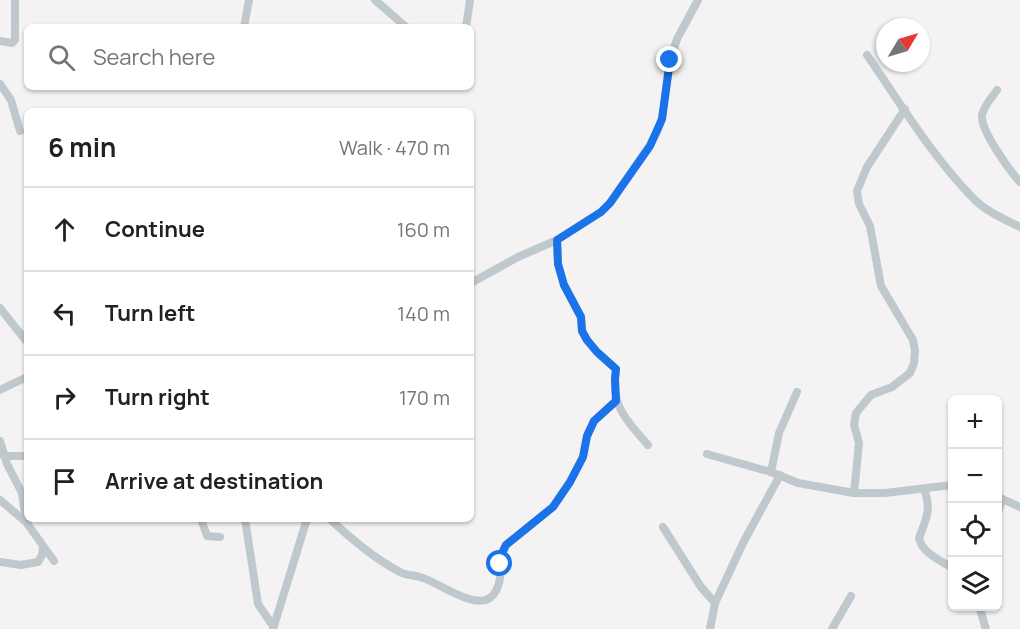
<!DOCTYPE html>
<meta charset="utf-8">
<style>
:root{--surface:#fff;--page:#f2f2f2;--text:#202124;--muted:#757577;--line:#e0e0e0}
body{margin:0;font-family:Manrope,sans-serif;background:var(--page);color:var(--text)}
.controls{position:absolute;right:18px;bottom:18px;display:grid;overflow:hidden;border-radius:9px;box-shadow:0 2px 4px #0004}
.controls button{width:54px;height:54px;display:grid;place-items:center;padding:0;border:0;border-bottom:2px solid var(--line);background:var(--surface);color:var(--text);font:30px sans-serif}
.compass{position:absolute;left:876px;top:18px;width:54px;height:54px;border-radius:50%;background:var(--surface);box-shadow:0 2px 4px #0004;rotate:52deg}
.stop{position:absolute;width:18px;height:18px;margin:-14px;border:4px solid #1a73e8;border-radius:50%;background:#fff}
.stop.end{background:#1a73e8;border-color:#fff;box-shadow:0 2px 6px #0008}
.list{margin:0;padding:0;list-style:none}
h2{display:flex;justify-content:space-between;align-items:center;height:78px;margin:0;padding:0 24px;font-size:26px}
h2 small{font-size:20px;font-weight:400;color:var(--muted)}
.list li{display:grid;grid-template-columns:39px 1fr auto;gap:18px;align-items:center;box-sizing:border-box;height:84px;padding:0 24px;border-top:2px solid var(--line)}
.list b{display:block;font-size:22px;white-space:nowrap}
.list em{font-size:20px;font-style:normal;color:var(--muted)}
.icon{flex:none;width:33px;height:33px;fill:none;stroke:currentColor;stroke-width:2;stroke-linecap:round;stroke-linejoin:round}
.map{position:relative;flex:none;width:1020px;height:629px;overflow:hidden}
.search{position:absolute;background:var(--surface);box-shadow:0 2px 4px #0004;left:24px;top:24px;width:450px;height:66px;display:flex;align-items:center;gap:15px;box-sizing:border-box;padding:0 21px;border-radius:9px;color:var(--muted);font-size:22px}
.panel{position:absolute;background:var(--surface);box-shadow:0 2px 4px #0004;left:24px;top:108px;width:450px;height:414px;border-radius:9px}
.map>svg:first-child{display:block}
.lines{fill:none;stroke-linecap:round;stroke-linejoin:round}
.minor{stroke:#bfc8cd;stroke-width:8}
.route{stroke:#1a73e8;stroke-width:8}
</style>
<div class="map">
<svg width="1020" height="629" viewBox="0 0 1020 629">
<rect width="100%" height="100%" fill="#f4f2f3"/>
<g class="lines">
<g class="minor">
<path d="M 375,0 L 406,27"/>
<path d="M 244,27 L 249,0"/>
<path d="M 466,27 L 470,0"/>
<path d="M 0,41 L 12,43 L 15,40 L 15,0"/>
<path d="M 867,55 C 900,103 932,156 973,198 C 985,211 1004,219 1020,227"/>
<path d="M 0,84 L 11,100 L 20,131"/>
<path d="M 997,90 C 992,97 984,106 982,115 C 980,130 1010,171 1020,182"/>
<path d="M 557,240 L 558,264 L 564,285 L 581,317 L 582,331 L 587,340 L 597,352 L 616,369 C 610,405 626,420 648,445"/>
<path d="M 471,283 L 518,257 L 557,240 L 601,212 L 610,203 L 650,145 L 657,132 L 662,119 L 670,60 L 677,39 L 698,0"/>
<path d="M 0,308 L 27,342"/>
<path d="M 0,390 L 27,377"/>
<path d="M 0,441 L 7,464 L 22,493 L 26,522"/>
<path d="M 707,454 L 771,472 L 798,483 L 854,493 L 885,493 L 952,485"/>
<path d="M 4,456 L 27,456"/>
<path d="M 771,472 L 779,433 L 797,392"/>
<path d="M 924,489 C 932,510 926,519 919,538 C 922,553 940,560 952,568"/>
<path d="M 854,493 L 859,443 L 854,425 L 856,413 L 871,395 L 892,387 L 910,373 L 914,363 L 915,351 L 913,340 L 881,286 L 870,226 L 859,204 L 857,191 L 867,167 L 905,109"/>
<path d="M 998,497 L 1020,507"/>
<path d="M 0,500 L 26,522 L 54,561"/>
<path d="M 998,513 L 1002,500"/>
<path d="M 201,519 L 207,536 L 220,537"/>
<path d="M 245,519 L 258,604 L 273,626"/>
<path d="M 330,519 C 349,537 377,560 400,572 C 407,576 416,575 423,578 C 437,582 476,611 491,597 C 505,585 498,560 506,545 L 553,507 L 570,482 L 583,457 L 587,436 L 594,421 L 616,401"/>
<path d="M 663,527 L 701,587 L 715,603"/>
<path d="M 0,562 L 21,565 L 38,562 L 42,555 L 43,547"/>
<path d="M 979,606 L 986,629"/>
<path d="M 273,629 L 307,519"/>
<path d="M 710,629 L 715,603 L 744,541 L 780,475"/>
<path d="M 832,629 L 851,596"/>
</g>
</g>
<g class="lines">
<path class="route" d="M 500,564 L 502,553 L 506,545 L 553,507 L 570,482 L 583,457 L 587,436 L 594,421 L 616,401 L 615,379 L 616,369 L 597,352 L 587,340 L 582,331 L 581,317 L 564,285 L 558,264 L 557,240 L 601,212 L 610,203 L 650,146 L 662,119 L 670,60"/>
</g>
</svg>
<div class="controls">
<button>+</button>
<button>−</button>
<button><svg class="icon" aria-label="locate" viewBox="0 0 24 24"><circle cx="12" cy="12" r="6"/><path d="M12 2v4M12 18v4M2 12h4M18 12h4"/></svg></button>
<button><svg class="icon" aria-label="layers" viewBox="0 0 24 24"><path d="M12 4l9 5-9 5-9-5zM3 14l9 5 9-5"/></svg></button>
</div>
<svg class="compass" viewBox="-18 -18 36 36"><path d="M0-13l5 13h-10z" fill="#e53935"/><path d="M0 13l5-13h-10z" fill="#757577"/></svg>
<div class="stop" style="left:500px;top:564px"></div>
<div class="stop end" style="left:670px;top:60px"></div>
<div class="search"><svg class="icon" aria-label="search" viewBox="0 0 24 24"><circle cx="10" cy="10" r="6"/><path d="M15 15l6 6"/></svg>Search here</div>
<section class="panel">
<h2>6 min<small>Walk · 470 m</small></h2>
<ul class="list">
<li><svg class="icon" aria-label="ahead" viewBox="0 0 24 24"><path d="M12 20V5M6 11l6-6 6 6"/></svg><div><b>Continue</b></div><em>160 m</em></li>
<li><svg class="icon" aria-label="left" viewBox="0 0 24 24"><path d="M17 20v-9H6M10 6l-5 5 5 5"/></svg><div><b>Turn left</b></div><em>140 m</em></li>
<li><svg class="icon" aria-label="right" viewBox="0 0 24 24"><path d="M7 20v-9h11M14 6l5 5-5 5"/></svg><div><b>Turn right</b></div><em>170 m</em></li>
<li><svg class="icon" aria-label="arrive" viewBox="0 0 24 24"><path d="M6 21V4h12l-3 4 3 4H6"/></svg><div><b>Arrive at destination</b></div></li>
</ul>
</section>
</div>
